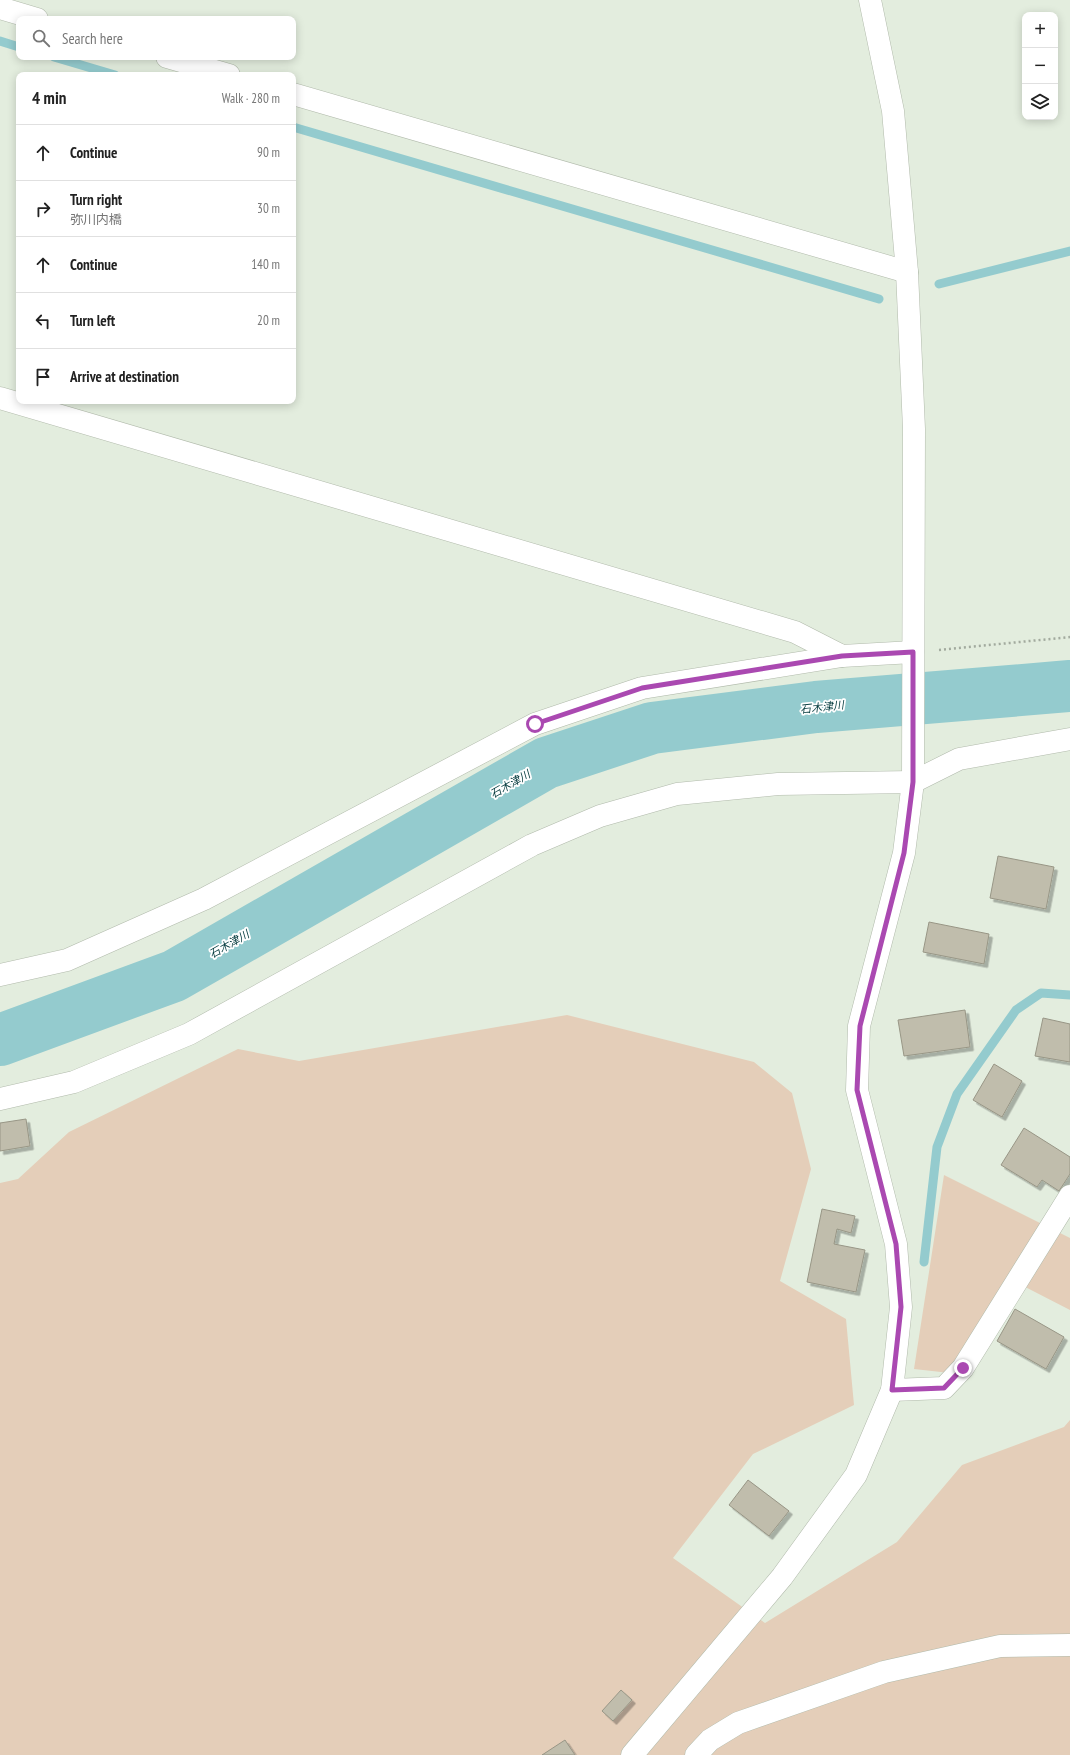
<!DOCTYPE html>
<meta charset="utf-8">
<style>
:root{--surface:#fff;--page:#f6f6f6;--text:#222;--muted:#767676;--line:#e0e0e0}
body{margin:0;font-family:"PT Sans Narrow","Noto Sans JP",sans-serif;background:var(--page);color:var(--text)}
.controls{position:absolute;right:12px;top:12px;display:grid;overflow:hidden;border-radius:8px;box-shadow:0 2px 10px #0003}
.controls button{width:36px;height:36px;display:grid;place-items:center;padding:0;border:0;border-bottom:1px solid var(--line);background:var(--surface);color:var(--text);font:20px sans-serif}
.stop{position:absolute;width:12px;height:12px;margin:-9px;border:3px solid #aa49b1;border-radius:50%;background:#fff}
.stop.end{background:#aa49b1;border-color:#fff;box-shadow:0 1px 4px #0008}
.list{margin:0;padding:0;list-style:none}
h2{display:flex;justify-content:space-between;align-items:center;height:52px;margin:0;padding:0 16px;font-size:17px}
h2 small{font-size:13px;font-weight:400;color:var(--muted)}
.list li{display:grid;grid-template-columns:26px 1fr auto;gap:12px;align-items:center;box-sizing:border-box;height:56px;padding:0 16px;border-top:1px solid var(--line)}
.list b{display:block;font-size:15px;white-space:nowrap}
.list p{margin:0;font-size:13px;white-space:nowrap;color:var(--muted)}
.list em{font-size:13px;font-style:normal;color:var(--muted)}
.icon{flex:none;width:22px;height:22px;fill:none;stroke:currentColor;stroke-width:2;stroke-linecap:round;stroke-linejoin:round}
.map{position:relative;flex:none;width:1070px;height:1755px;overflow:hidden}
.search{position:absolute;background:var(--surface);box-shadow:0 2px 10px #0003;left:16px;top:16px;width:280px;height:44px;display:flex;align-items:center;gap:10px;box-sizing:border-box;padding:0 14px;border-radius:8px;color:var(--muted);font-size:15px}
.panel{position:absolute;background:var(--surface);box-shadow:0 2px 10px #0003;left:16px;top:72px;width:280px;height:332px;border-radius:8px}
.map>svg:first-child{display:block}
.green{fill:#e4ceb9}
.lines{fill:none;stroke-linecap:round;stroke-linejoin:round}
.stream{stroke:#94cbce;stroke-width:9}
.river{stroke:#94cbce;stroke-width:52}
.building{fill:#c0bdac;stroke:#989686;filter:url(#shadow)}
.street-casing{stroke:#b1baab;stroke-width:23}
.secondary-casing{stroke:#b1baab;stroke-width:23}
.path{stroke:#a2aa9e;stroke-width:2.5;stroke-dasharray:2 3;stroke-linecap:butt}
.street{stroke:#fff;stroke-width:22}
.secondary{stroke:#fff;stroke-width:22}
.route{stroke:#aa49b1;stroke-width:5}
.labels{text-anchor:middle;stroke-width:3.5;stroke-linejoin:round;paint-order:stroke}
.water-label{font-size:11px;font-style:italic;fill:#063c3f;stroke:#fff}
</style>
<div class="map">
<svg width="1070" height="1755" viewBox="0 0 1070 1755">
<defs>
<filter id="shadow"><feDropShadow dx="3.5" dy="3.5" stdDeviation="0" flood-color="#0004"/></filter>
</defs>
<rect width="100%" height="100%" fill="#e3edde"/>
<g class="green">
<path d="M 567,1015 L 754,1062 L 792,1093 L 811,1169 L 780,1281 L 846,1319 L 854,1405 L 753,1454 L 673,1558 L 765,1623 L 897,1542 L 962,1465 L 1064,1427 L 1070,1420 L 1070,1755 L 0,1755 L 0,1183 L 18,1179 L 69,1132 L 238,1049 L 299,1061 Z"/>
<path d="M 944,1175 L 1070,1238 L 1070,1310 L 1008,1278 L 950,1373 L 914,1369 Z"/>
</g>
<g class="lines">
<g class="stream">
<path d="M 0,41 L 19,47"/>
<path d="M 54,57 L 115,75"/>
<path d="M 293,127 L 879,299"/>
<path d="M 939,284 L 1070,251"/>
<path d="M 924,1262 L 937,1147 L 957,1094 L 1016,1010 L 1041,993 L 1070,995"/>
</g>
<path class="river" d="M 0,1040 L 174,976 L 546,763 L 652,728 L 816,707 L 1070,686"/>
</g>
<g class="building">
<path d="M 998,856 L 1054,867 L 1046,909 L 990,898 Z"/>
<path d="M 929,922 L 989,934 L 984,964 L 923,952 Z"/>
<path d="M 965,1010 L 970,1047 L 904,1056 L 898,1020 Z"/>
<path d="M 1043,1018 L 1070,1024 L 1070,1062 L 1035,1056 Z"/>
<path d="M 994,1064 L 1022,1081 L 1002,1117 L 973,1100 Z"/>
<path d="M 26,1119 L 30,1146 L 0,1151 L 0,1123 Z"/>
<path d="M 1024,1128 L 1070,1157 L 1070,1174 L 1059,1191 L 1042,1180 L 1037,1187 L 1001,1165 Z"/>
<path d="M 822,1209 L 855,1216 L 851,1233 L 837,1229 L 834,1244 L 865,1250 L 856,1292 L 807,1282 Z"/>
<path d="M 1015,1309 L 1064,1337 L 1046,1369 L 997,1341 Z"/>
<path d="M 748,1480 L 789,1511 L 769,1536 L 729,1505 Z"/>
<path d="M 621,1690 L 632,1700 L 613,1721 L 602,1711 Z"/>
<path d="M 565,1740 L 575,1755 L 542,1755 Z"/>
</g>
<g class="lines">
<g class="street-casing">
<g id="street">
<path d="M 0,8 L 37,19"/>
<path d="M 167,57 L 229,75"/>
<path d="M 293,94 L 907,272"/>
<path d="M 0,398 L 795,632 L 842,656 L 913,652"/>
<path d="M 913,782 L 959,759 L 1070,739"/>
<path d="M 0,975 L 67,960 L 204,899 L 535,724 L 642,688 L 842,656"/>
<path d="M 892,1390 L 944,1388 L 963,1368 L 1070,1196"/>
<path d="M 696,1755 L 710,1740 L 738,1723 L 884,1672 L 1000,1646 L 1070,1645"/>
</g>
</g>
<g class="secondary-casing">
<g id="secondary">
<path d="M 0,1099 L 74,1082 L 189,1034 L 532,845 L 600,816 L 677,794 L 778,784 L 913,782"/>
<path d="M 632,1755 L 782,1577 L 856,1475 L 892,1390 L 901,1307 L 896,1244 L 857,1090 L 859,1026 L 904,853 L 913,782 L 914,429 L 907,272 L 893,111 L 870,0"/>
</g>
</g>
<path class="path" d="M 939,650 L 1070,637"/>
<use href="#street" class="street"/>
<use href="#secondary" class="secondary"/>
</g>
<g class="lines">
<path class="route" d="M 535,724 L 642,688 L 842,656 L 913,652 L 913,782 L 904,853 L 860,1026 L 857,1090 L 896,1244 L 901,1307 L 892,1390 L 944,1388 L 963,1368"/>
</g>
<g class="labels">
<g class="water-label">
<text transform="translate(822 707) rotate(-6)" y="4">石木津川</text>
<text transform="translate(510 784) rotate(-30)" y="4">石木津川</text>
<text transform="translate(229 944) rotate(-30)" y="4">石木津川</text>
</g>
</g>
</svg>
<div class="controls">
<button>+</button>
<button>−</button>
<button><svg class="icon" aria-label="layers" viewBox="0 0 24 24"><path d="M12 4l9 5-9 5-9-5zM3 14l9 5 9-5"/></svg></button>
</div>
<div class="stop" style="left:535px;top:724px"></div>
<div class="stop end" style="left:963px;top:1368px"></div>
<div class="search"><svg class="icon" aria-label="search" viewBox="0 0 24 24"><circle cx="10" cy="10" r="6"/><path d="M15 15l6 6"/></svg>Search here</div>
<section class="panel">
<h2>4 min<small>Walk · 280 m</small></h2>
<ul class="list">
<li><svg class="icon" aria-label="ahead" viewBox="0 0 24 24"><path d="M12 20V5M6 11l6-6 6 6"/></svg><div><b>Continue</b></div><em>90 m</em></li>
<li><svg class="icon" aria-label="right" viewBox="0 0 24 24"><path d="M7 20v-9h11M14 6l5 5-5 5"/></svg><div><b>Turn right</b><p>弥川内橋</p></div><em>30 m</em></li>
<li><svg class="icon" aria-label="ahead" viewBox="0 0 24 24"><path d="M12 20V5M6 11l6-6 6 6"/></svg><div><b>Continue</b></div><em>140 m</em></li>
<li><svg class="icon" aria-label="left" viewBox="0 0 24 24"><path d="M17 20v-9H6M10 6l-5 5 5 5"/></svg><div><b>Turn left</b></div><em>20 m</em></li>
<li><svg class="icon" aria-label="arrive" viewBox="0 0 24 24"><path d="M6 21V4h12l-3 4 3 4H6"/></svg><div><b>Arrive at destination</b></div></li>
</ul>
</section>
</div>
